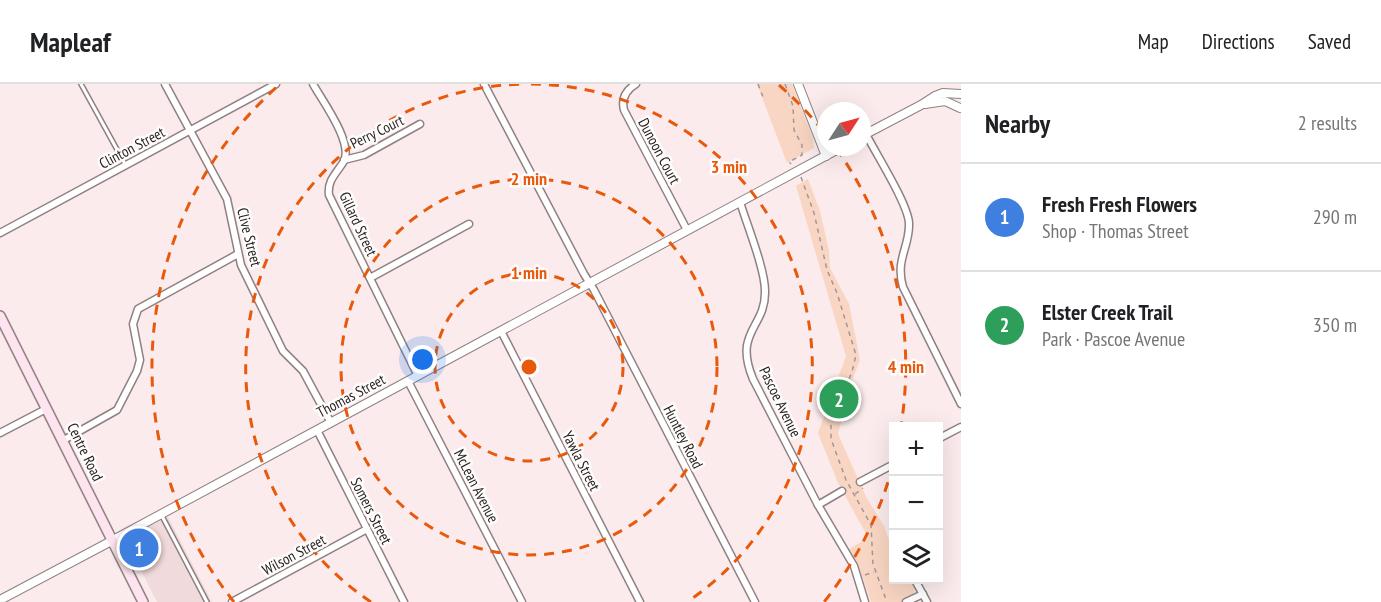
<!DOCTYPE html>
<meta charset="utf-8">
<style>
:root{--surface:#fff;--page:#f2f2f2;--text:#202124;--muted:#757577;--line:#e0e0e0;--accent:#ea580c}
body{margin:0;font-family:"PT Sans Narrow",sans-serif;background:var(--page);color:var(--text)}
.controls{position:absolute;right:18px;bottom:18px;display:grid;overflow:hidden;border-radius:0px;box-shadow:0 6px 24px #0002}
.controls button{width:54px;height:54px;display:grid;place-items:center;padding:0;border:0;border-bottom:2px solid var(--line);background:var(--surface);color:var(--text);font:30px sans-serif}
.compass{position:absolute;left:817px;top:18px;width:54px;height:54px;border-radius:50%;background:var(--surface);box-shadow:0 6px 24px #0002;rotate:54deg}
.you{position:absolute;left:423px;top:276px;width:21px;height:21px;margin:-15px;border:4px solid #fff;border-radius:50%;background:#1a73e8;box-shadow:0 0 0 9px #1a73e833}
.badge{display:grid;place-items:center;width:39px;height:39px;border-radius:50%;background:var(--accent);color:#fff;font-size:20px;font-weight:700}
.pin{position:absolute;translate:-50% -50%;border:3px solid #fff;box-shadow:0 2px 6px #0006}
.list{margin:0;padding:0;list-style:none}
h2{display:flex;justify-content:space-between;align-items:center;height:78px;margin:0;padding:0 24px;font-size:26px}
h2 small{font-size:20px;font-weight:400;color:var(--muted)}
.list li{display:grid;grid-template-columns:39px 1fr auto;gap:18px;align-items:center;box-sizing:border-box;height:108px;padding:0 24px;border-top:2px solid var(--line)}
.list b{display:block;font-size:22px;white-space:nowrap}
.list p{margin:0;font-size:20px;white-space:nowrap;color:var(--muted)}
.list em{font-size:20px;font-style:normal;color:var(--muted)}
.icon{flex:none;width:33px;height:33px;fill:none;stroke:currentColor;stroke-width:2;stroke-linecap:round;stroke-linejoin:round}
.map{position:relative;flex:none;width:961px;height:518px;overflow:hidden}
header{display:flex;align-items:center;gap:36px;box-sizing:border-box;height:84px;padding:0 30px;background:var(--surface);border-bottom:2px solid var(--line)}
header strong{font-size:28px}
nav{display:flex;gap:33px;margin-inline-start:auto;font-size:21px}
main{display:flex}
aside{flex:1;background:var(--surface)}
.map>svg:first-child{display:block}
.built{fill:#f1dadb}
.green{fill:#f9d6c3}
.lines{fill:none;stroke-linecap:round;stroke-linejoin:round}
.service-casing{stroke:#8f8182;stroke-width:6}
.minor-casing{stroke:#8f8182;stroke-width:9}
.tertiary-casing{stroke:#8f8182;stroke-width:10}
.secondary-casing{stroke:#8f8182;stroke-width:12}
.path{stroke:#a29697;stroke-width:1.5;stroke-dasharray:4.5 4.5;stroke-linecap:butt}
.service{stroke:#fff;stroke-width:3}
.minor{stroke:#fff;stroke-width:6}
.tertiary{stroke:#fff;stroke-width:8}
.secondary{stroke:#fde4ee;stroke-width:9}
.ring{fill:none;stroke:#e8590c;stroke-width:3;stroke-dasharray:10 8}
.labels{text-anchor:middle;stroke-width:5;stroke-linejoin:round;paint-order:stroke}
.street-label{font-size:15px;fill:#241f1f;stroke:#fffcfc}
.centre{fill:#e8590c;stroke:#fffcfc;stroke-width:3}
.ring-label{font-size:18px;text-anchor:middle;font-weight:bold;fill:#e8590c;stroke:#fffcfc;stroke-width:5;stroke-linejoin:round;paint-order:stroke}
</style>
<header>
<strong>Mapleaf</strong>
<nav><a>Map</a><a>Directions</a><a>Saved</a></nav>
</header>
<main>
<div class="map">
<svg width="961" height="518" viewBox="0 0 961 518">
<rect width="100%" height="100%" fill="#fbebec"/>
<path class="built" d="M 168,433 L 212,518 L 157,518 L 125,455 Z"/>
<g class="green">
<path d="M 757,0 L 792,0 L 813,54 L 814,64 L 787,79 Z"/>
<path d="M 808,95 L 820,127 L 829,167 L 830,184 L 849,220 L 860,276 L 850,302 L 838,350 L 866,413 L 884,442 L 893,467 L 894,496 L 910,496 L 915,504 L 914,511 L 904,518 L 871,518 L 858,480 L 849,465 L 866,455 L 865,448 L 838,399 L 818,349 L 846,272 L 796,102 Z"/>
</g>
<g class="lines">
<g class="service-casing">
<g id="service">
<path d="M 81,0 L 125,80"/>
<path d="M 162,432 L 207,518"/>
</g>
</g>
<g class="minor-casing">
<g id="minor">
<path d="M 165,0 L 227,115 L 241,181 L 283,267 L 303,287 L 331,339"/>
<path d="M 313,0 C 323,18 353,58 344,77 C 337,89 327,96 329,111 L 418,292"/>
<path d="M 484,0 L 584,190 L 594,206 L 755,518"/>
<path d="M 636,0 C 626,6 621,14 624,26 L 687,146"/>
<path d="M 866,50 C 876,70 908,120 909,139 C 910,163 895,175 903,203 L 961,320"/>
<path d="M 344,76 L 364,71 L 420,40"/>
<path d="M 740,118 C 747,141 765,185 765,207 C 766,244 733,247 753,295 L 818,421 L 854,482 L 865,518"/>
<path d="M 0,149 L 276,0"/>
<path d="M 370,194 L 469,140"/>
<path d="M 501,247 L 640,518"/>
<path d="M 408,297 L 522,518"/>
<path d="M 317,346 L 404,518"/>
<path d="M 0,349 L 46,325"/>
<path d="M 938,355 L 961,343"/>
<path d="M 62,357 L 117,326 L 137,287 L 140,276 L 133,240 L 138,225 L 238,170"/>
<path d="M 860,398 L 894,380"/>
<path d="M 818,421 L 842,407"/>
<path d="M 915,496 L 927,518"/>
<path d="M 232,518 L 367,445"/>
<path d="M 906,518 L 923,510"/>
</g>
</g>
<g class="tertiary-casing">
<g id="tertiary">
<path d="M 798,0 L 826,72"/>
<path d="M 925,20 L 945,17 L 960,24"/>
<path d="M 862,52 L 921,21 L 935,12 L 943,9 L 961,10"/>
<path d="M 0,516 L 102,462 L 842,63"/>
</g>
</g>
<g class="secondary-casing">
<path id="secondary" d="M 0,232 L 143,518"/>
</g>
<g class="path">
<path d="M 758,0 L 763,13"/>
<path d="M 785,0 L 793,22 L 794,46 L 802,61 L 802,71 L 789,78 L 791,80"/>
<path d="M 801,93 L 814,129 L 827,186 L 837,209 L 856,271 L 852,288 L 834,330 L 831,341 L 831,355 L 846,396 L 871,441 L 873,480 L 887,518"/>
<path d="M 855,410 L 863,404"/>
<path d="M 865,491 L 874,488"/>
</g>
<use href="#service" class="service"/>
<use href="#minor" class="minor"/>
<use href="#tertiary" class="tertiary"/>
<use href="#secondary" class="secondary"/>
</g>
<g class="ring">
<circle cx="529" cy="283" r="94"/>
<circle cx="529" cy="283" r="188"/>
<path d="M371 518A283 283 0 0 1 527 0M531 0A283 283 0 0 1 687 518"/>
<path d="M893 381A377 377 0 0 1 824 518M234 518A377 377 0 0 1 279 1M779 1A377 377 0 0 1 824 48M836 64A377 377 0 0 1 901 342"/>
</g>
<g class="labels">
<g class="street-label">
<text transform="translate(377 48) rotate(-26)" y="5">Perry Court</text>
<text transform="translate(132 64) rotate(-28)" y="5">Clinton Street</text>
<text transform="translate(659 67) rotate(62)" y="5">Dunoon Court</text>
<text transform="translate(358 140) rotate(65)" y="5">Gillard Street</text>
<text transform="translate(249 153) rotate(76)" y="5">Clive Street</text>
<text transform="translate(351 312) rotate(-28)" y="5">Thomas Street</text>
<text transform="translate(780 318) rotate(64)" y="5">Pascoe Avenue</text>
<text transform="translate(683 353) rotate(63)" y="5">Huntley Road</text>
<text transform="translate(85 368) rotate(64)" y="5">Centre Road</text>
<text transform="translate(581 377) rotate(63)" y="5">Yawla Street</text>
<text transform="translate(476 402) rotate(63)" y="5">McLean Avenue</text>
<text transform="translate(371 427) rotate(63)" y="5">Somers Street</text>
<text transform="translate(294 471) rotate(-28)" y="5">Wilson Street</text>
</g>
</g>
<circle cx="529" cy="283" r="9" class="centre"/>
<g class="ring-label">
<text x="729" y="89">3 min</text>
<text x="529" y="101">2 min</text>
<text x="529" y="195">1 min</text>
<text x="906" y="289">4 min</text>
</g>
</svg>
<div class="controls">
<button>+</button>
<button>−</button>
<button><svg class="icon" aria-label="layers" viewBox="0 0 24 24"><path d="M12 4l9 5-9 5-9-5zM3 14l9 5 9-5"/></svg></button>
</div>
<svg class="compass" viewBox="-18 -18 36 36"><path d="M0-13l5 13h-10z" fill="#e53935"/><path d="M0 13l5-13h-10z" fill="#757577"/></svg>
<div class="you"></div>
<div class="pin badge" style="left:139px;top:464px;background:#3f7fe0">1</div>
<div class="pin badge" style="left:839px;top:315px;background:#2e9e5b">2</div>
</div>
<aside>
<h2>Nearby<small>2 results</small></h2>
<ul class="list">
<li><span class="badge" style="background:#3f7fe0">1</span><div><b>Fresh Fresh Flowers</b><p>Shop · Thomas Street</p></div><em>290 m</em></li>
<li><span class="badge" style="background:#2e9e5b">2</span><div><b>Elster Creek Trail</b><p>Park · Pascoe Avenue</p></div><em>350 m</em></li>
</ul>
</aside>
</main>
